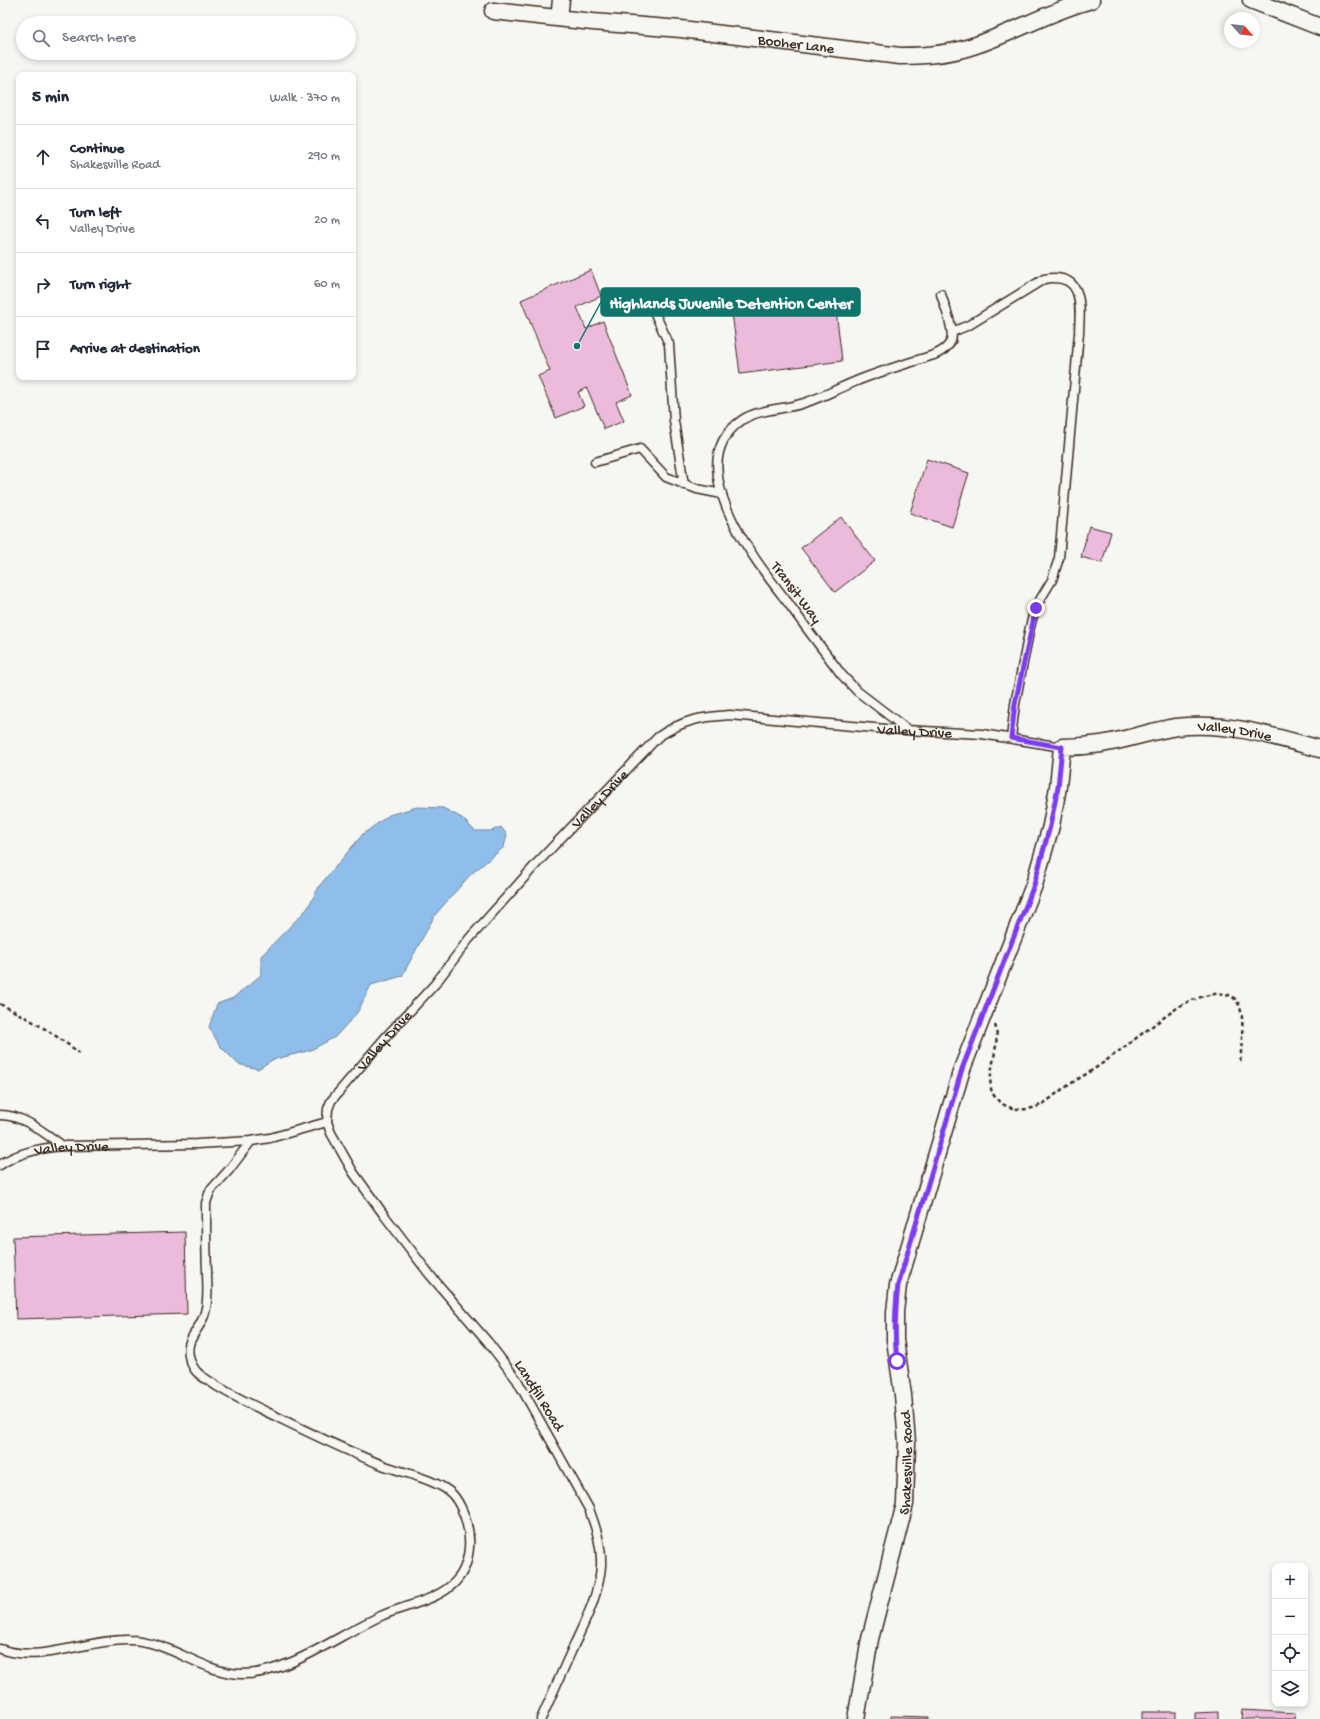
<!DOCTYPE html>
<meta charset="utf-8">
<style>
:root{--surface:#fff;--page:#f2f2f3;--text:#1f2937;--muted:#747a83;--line:#e0e1e3}
body{margin:0;font-family:"Gochi Hand",sans-serif;background:var(--page);color:var(--text)}
.controls{position:absolute;right:12px;bottom:12px;display:grid;overflow:hidden;border-radius:8px;box-shadow:0 2px 6px #0003}
.controls button{width:36px;height:36px;display:grid;place-items:center;padding:0;border:0;border-bottom:1px solid var(--line);background:var(--surface);color:var(--text);font:20px sans-serif}
.compass{position:absolute;left:1224px;top:12px;width:36px;height:36px;border-radius:50%;background:var(--surface);box-shadow:0 2px 6px #0003;rotate:117deg}
.stop{position:absolute;width:12px;height:12px;margin:-9px;border:3px solid #7c3aed;border-radius:50%;background:#fff}
.stop.end{background:#7c3aed;border-color:#fff;box-shadow:0 1px 4px #0008}
.list{margin:0;padding:0;list-style:none}
h2{display:flex;justify-content:space-between;align-items:center;height:52px;margin:0;padding:0 16px;font-size:17px}
h2 small{font-size:13px;font-weight:400;color:var(--muted)}
.list li{display:grid;grid-template-columns:26px 1fr auto;gap:12px;align-items:center;box-sizing:border-box;height:64px;padding:0 16px;border-top:1px solid var(--line)}
.list b{display:block;font-size:15px;white-space:nowrap}
.list p{margin:0;font-size:13px;white-space:nowrap;color:var(--muted)}
.list em{font-size:13px;font-style:normal;color:var(--muted)}
.icon{flex:none;width:22px;height:22px;fill:none;stroke:currentColor;stroke-width:2;stroke-linecap:round;stroke-linejoin:round}
.map{position:relative;flex:none;width:1320px;height:1719px;overflow:hidden}
.search{position:absolute;background:var(--surface);box-shadow:0 2px 6px #0003;left:16px;top:16px;width:340px;height:44px;display:flex;align-items:center;gap:10px;box-sizing:border-box;padding:0 14px;border-radius:22px;color:var(--muted);font-size:15px}
.panel{position:absolute;background:var(--surface);box-shadow:0 2px 6px #0003;left:16px;top:72px;width:340px;height:308px;border-radius:8px}
.map>svg:first-child{display:block}
.water{fill:#90beea;stroke:#6e8398}
.building{fill:#ecbbdb;stroke:#3b2a1e}
.lines{fill:none;stroke-linecap:round;stroke-linejoin:round}
.lane-casing{stroke:#3b2a1e;stroke-width:11}
.street-casing{stroke:#3b2a1e;stroke-width:19}
.path{stroke:#3b2a1e;stroke-width:2.5;stroke-dasharray:4 3;stroke-linecap:butt}
.lane{stroke:#f6f6f2;stroke-width:8}
.street{stroke:#f6f6f2;stroke-width:16}
.route{stroke:#7c3aed;stroke-width:5}
.labels{text-anchor:middle;stroke-width:3;stroke-linejoin:round;paint-order:stroke}
.street-label{font-size:15px;fill:#3b2a1e;stroke:#f6f6f2}
.leader{fill:none;stroke:#0f766e;stroke-width:1.5}
.callout-dot{fill:#0f766e;stroke:#f6f6f2;stroke-width:1.5}
.callout{fill:#0f766e;stroke:#0f766e;stroke-width:1.5}
.callout-label{font-size:16px;text-anchor:middle;font-weight:bold;fill:#fff}
</style>
<div class="map">
<svg width="1320" height="1719" viewBox="0 0 1320 1719">
<rect width="100%" height="100%" fill="#f6f6f2"/>
<filter id="ink" filterUnits="userSpaceOnUse"><feTurbulence type="fractalNoise" baseFrequency=".025" numOctaves="2"/><feDisplacementMap in="SourceGraphic" scale="8" xChannelSelector="R" yChannelSelector="G"/><feConvolveMatrix kernelMatrix="1 2 1 2 8 2 1 2 1" color-interpolation-filters="sRGB"/></filter>
<g filter="url(#ink)">
<path class="water" d="M 417,807 L 443,808 L 462,818 L 475,831 L 491,831 L 501,827 L 507,835 L 504,847 L 470,875 L 435,915 L 402,976 L 371,985 L 357,1013 L 335,1037 L 311,1050 L 272,1060 L 258,1069 L 238,1064 L 220,1046 L 209,1027 L 217,1004 L 233,998 L 261,975 L 261,956 L 307,909 L 320,885 L 363,834 L 389,815 Z"/>
<g class="building">
<path d="M 591,270 L 601,296 L 577,307 L 586,329 L 603,321 L 632,395 L 616,402 L 624,421 L 604,429 L 587,388 L 578,392 L 584,406 L 556,418 L 538,376 L 550,371 L 521,300 Z"/>
<path d="M 834,293 L 842,361 L 740,374 L 731,305 Z"/>
<path d="M 927,459 L 969,473 L 952,527 L 910,513 Z"/>
<path d="M 841,517 L 875,561 L 835,592 L 801,548 Z"/>
<path d="M 1089,526 L 1111,532 L 1102,563 L 1081,557 Z"/>
<path d="M 185,1232 L 187,1314 L 16,1319 L 13,1237 Z"/>
<path d="M 1243,1710 L 1295,1713 L 1294,1719 L 1242,1719 Z"/>
<rect x="1142" y="1712" width="34" height="7"/>
<path d="M 1218,1712 L 1218,1719 L 1195,1719 L 1195,1713 Z"/>
<path d="M 891,1716 L 929,1717 L 929,1719 L 891,1719 Z"/>
</g>
<g class="lines">
<g class="lane-casing">
<g id="lane">
<path d="M 651,305 L 669,344 L 674,421 L 684,485"/>
<path d="M 952,332 L 969,325 L 1044,279 C 1085,272 1080,306 1079,333 L 1059,558 L 1052,580 L 1035,608 L 1030,627 L 1015,704 L 1011,738"/>
<path d="M 595,462 L 640,449 L 666,477 L 697,489 L 722,494"/>
<path d="M 908,730 L 857,691 L 841,674 C 824,651 806,628 789,604 C 757,563 677,465 742,420 C 760,408 784,410 804,403 C 823,397 841,387 859,380 C 884,370 909,363 934,355 C 941,352 948,348 951,341 C 955,330 944,305 941,294"/>
<path d="M 0,1115 C 24,1115 44,1133 63,1146"/>
<path id="s1" d="M 0,1165 C 18,1152 41,1148 63,1146 L 197,1144 L 251,1141 L 270,1138 L 327,1122"/>
<path d="M 0,1649 C 43,1664 85,1639 129,1640 C 169,1640 203,1674 243,1674 C 288,1674 340,1634 381,1616 C 405,1605 438,1601 456,1581 C 470,1566 472,1540 466,1521 C 464,1513 458,1500 452,1494 C 440,1481 402,1472 385,1466 C 346,1451 308,1432 271,1414 C 252,1405 233,1396 215,1385 C 210,1381 203,1378 198,1373 C 194,1370 192,1365 190,1360 C 183,1338 201,1331 205,1312 C 209,1300 207,1284 207,1271 C 206,1248 206,1226 206,1203 L 210,1191 L 229,1170 L 251,1141"/>
<path id="s2" d="M 541,1719 C 551,1697 561,1674 571,1652 C 583,1625 599,1596 601,1566 C 602,1546 596,1528 589,1509 L 517,1380 L 488,1342 L 430,1275 L 384,1215 L 353,1172 L 331,1133 L 327,1122 L 328,1109 L 331,1101 L 384,1039 L 435,984 L 469,939 L 539,861 L 658,737 C 683,720 700,717 730,715 L 886,729 L 982,734 L 1062,747"/>
</g>
</g>
<g class="street-casing">
<g id="street">
<path d="M 1251,0 L 1320,27"/>
<path id="s3" d="M 493,11 L 593,22 L 681,29 L 900,56 C 925,56 950,54 973,46 C 1013,33 1050,11 1091,0"/>
<path d="M 559,18 L 561,0"/>
<path id="s4" d="M 856,1719 L 870,1639 L 905,1504 L 907,1442 L 903,1395 L 895,1340 L 895,1312 L 898,1285 L 962,1069 L 1034,885 L 1051,826 L 1058,787 L 1062,747 C 1075,747 1088,746 1101,744 C 1127,740 1151,731 1176,727 C 1226,721 1273,736 1320,749"/>
</g>
</g>
<g class="path">
<path d="M 0,1004 C 28,1018 54,1033 79,1053"/>
<path d="M 995,1025 C 1002,1044 984,1079 993,1094 C 1002,1109 1020,1112 1036,1107 C 1047,1103 1056,1093 1066,1087 C 1077,1079 1089,1073 1100,1065 C 1128,1045 1155,1023 1183,1004 C 1251,974 1244,1014 1240,1064"/>
</g>
<use href="#lane" class="lane"/>
<use href="#street" class="street"/>
</g>
</g>
<g class="lines" filter="url(#ink)">
<path class="route" d="M 897,1361 C 894,1335 895,1311 898,1285 L 962,1069 L 1034,885 L 1050,826 L 1058,787 L 1062,747 L 1011,738 L 1015,704 L 1036,608"/>
</g>
<g class="labels">
<g class="street-label">
<text dy="5" stroke="none"><textPath href="#s3" startOffset="305">Booher Lane</textPath></text>
<text transform="translate(797 592) rotate(53)" y="5">Transit Way</text>
<text dy="5" stroke="none"><textPath href="#s2" startOffset="1466">Valley Drive</textPath></text>
<text dy="5" stroke="none"><textPath href="#s4" startOffset="1180">Valley Drive</textPath></text>
<text dy="5" stroke="none"><textPath href="#s2" startOffset="1119">Valley Drive</textPath></text>
<text dy="5" stroke="none"><textPath href="#s2" startOffset="795">Valley Drive</textPath></text>
<text dy="5" stroke="none"><textPath href="#s1" startOffset="75">Valley Drive</textPath></text>
<text transform="translate(540 1395) rotate(58)" y="5">Landfill Road</text>
<text dy="5" stroke="none"><textPath href="#s4" startOffset="262">Shakesville Road</textPath></text>
</g>
</g>
<path class="leader" d="M577 346L601 302"/>
<circle class="callout-dot" cx="577" cy="346" r="4"/>
<rect class="callout" x="601" y="288" width="259" height="28" rx="4"/>
<g class="callout-label">
<text x="731" y="308">Highlands Juvenile Detention Center</text>
</g>
</svg>
<div class="controls">
<button>+</button>
<button>−</button>
<button><svg class="icon" aria-label="locate" viewBox="0 0 24 24"><circle cx="12" cy="12" r="6"/><path d="M12 2v4M12 18v4M2 12h4M18 12h4"/></svg></button>
<button><svg class="icon" aria-label="layers" viewBox="0 0 24 24"><path d="M12 4l9 5-9 5-9-5zM3 14l9 5 9-5"/></svg></button>
</div>
<svg class="compass" viewBox="-18 -18 36 36"><path d="M0-13l5 13h-10z" fill="#e53935"/><path d="M0 13l5-13h-10z" fill="#747a83"/></svg>
<div class="stop" style="left:897px;top:1361px"></div>
<div class="stop end" style="left:1036px;top:608px"></div>
<div class="search"><svg class="icon" aria-label="search" viewBox="0 0 24 24"><circle cx="10" cy="10" r="6"/><path d="M15 15l6 6"/></svg>Search here</div>
<section class="panel">
<h2>5 min<small>Walk · 370 m</small></h2>
<ul class="list">
<li><svg class="icon" aria-label="ahead" viewBox="0 0 24 24"><path d="M12 20V5M6 11l6-6 6 6"/></svg><div><b>Continue</b><p>Shakesville Road</p></div><em>290 m</em></li>
<li><svg class="icon" aria-label="left" viewBox="0 0 24 24"><path d="M17 20v-9H6M10 6l-5 5 5 5"/></svg><div><b>Turn left</b><p>Valley Drive</p></div><em>20 m</em></li>
<li><svg class="icon" aria-label="right" viewBox="0 0 24 24"><path d="M7 20v-9h11M14 6l5 5-5 5"/></svg><div><b>Turn right</b></div><em>60 m</em></li>
<li><svg class="icon" aria-label="arrive" viewBox="0 0 24 24"><path d="M6 21V4h12l-3 4 3 4H6"/></svg><div><b>Arrive at destination</b></div></li>
</ul>
</section>
</div>
